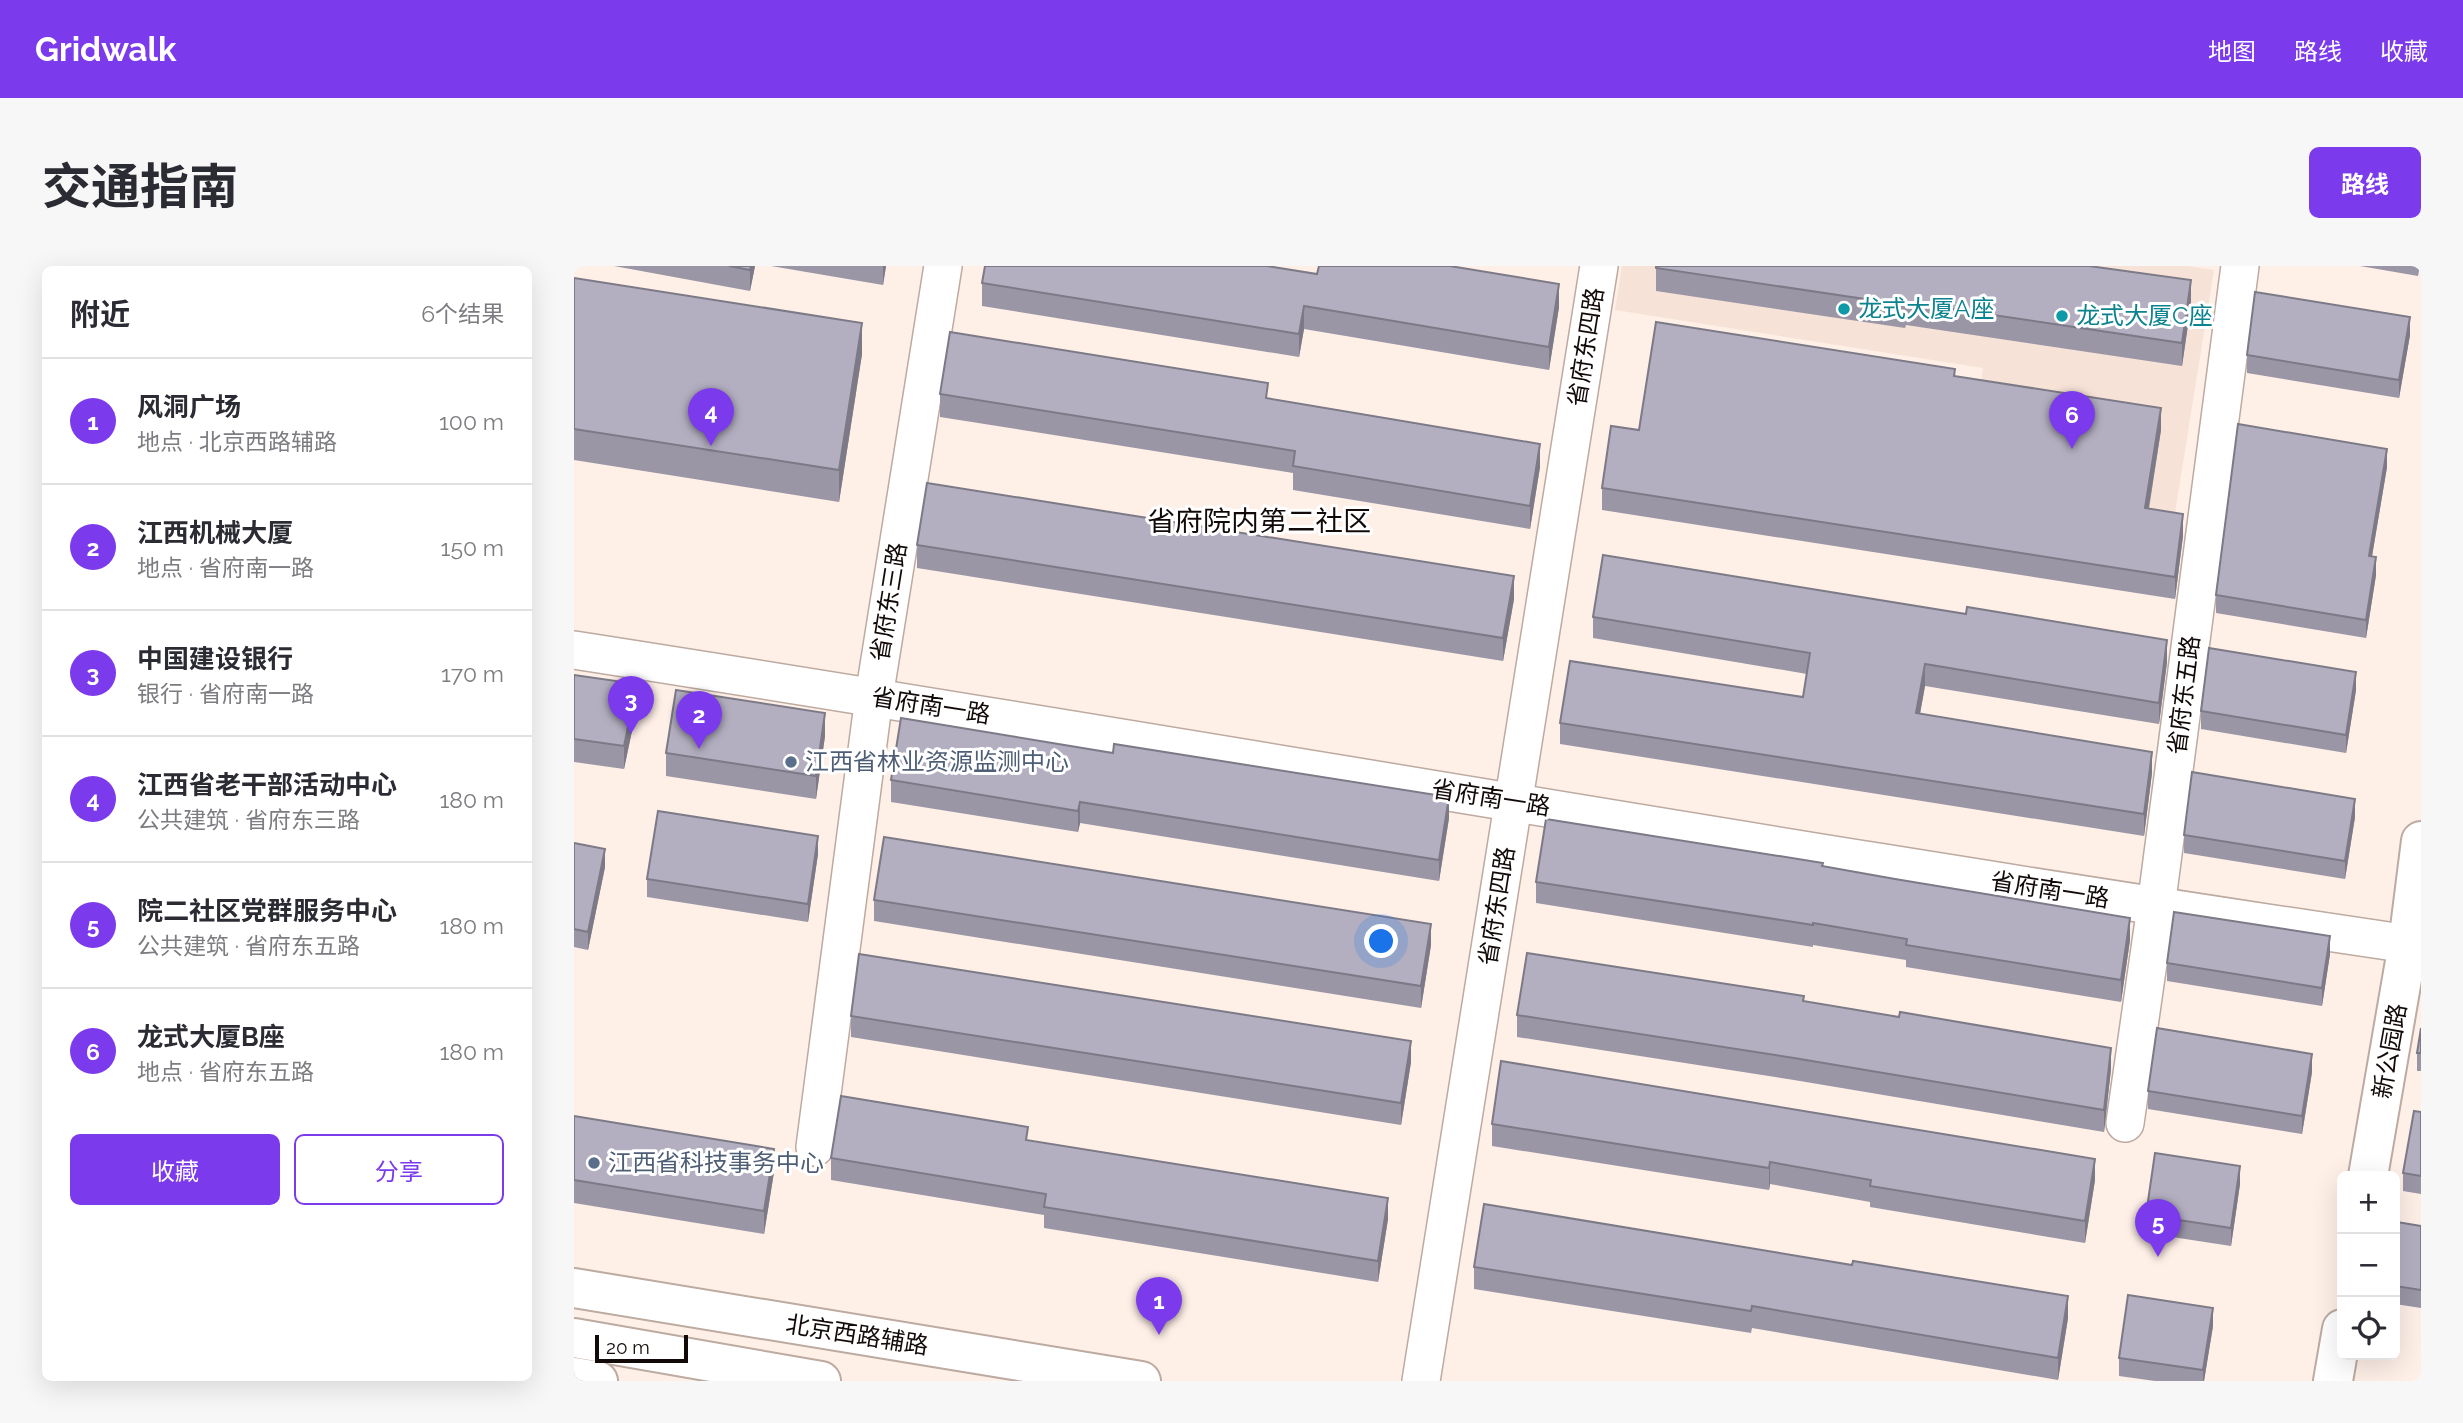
<!DOCTYPE html>
<html lang="zh">
<meta charset="utf-8">
<style>
:root{--surface:#fff;--page:#f7f7f7;--text:#2b2b33;--muted:#7c7c81;--line:#e1e1e2;--accent:#7c3aed}
body{margin:0;font-family:Raleway,"Noto Sans SC",sans-serif;background:var(--page);color:var(--text)}
.controls{position:absolute;right:21px;bottom:21px;display:grid;overflow:hidden;border-radius:10px;box-shadow:0 7px 28px #0002}
.controls button{width:63px;height:63px;display:grid;place-items:center;padding:0;border:0;border-bottom:2px solid var(--line);background:var(--surface);color:var(--text);font:35px sans-serif}
.scale{position:absolute;left:21px;bottom:18px;width:93px;box-sizing:border-box;padding-left:7px;border:4px solid #110a08;border-top:0;font-size:19px;line-height:24px;white-space:nowrap;color:#110a08;-webkit-text-stroke:5px #fff;paint-order:stroke}
.you{position:absolute;left:808px;top:676px;width:24px;height:24px;margin:-18px;border:5px solid #fff;border-radius:50%;background:#1a73e8;box-shadow:0 0 0 10px #1a73e833}
.badge{display:grid;place-items:center;width:46px;height:46px;border-radius:50%;background:var(--accent);color:#fff;font-size:23px;font-weight:700}
.pin{position:absolute;translate:-50% -58px;filter:drop-shadow(0 2px 4px #0008)}
.pin::after{content:'';position:absolute;top:37px;width:24px;height:21px;background:inherit;clip-path:polygon(0 0,100% 0,50% 100%)}
.list{margin:0;padding:0;list-style:none}
h2{display:flex;justify-content:space-between;align-items:center;height:91px;margin:0;padding:0 28px;font-size:30px}
h2 small{font-size:23px;font-weight:400;color:var(--muted)}
.list li{display:grid;grid-template-columns:46px 1fr auto;gap:21px;align-items:center;box-sizing:border-box;height:126px;padding:0 28px;border-top:2px solid var(--line)}
.list b{display:block;font-size:26px;white-space:nowrap}
.list p{margin:0;font-size:23px;white-space:nowrap;color:var(--muted)}
.list em{font-size:23px;font-style:normal;color:var(--muted)}
.actions{display:flex;gap:14px;padding:21px 28px}
.actions a{flex:1;padding:16px 0;border:2px solid var(--accent);border-radius:10px;text-align:center;font-size:24px;color:var(--accent)}
.actions .main{background:var(--accent);color:#fff}
.icon{flex:none;width:38px;height:38px;fill:none;stroke:currentColor;stroke-width:2;stroke-linecap:round;stroke-linejoin:round}
.map{position:relative;flex:none;width:1847px;height:1115px;overflow:hidden;border-radius:10px}
header{display:flex;align-items:center;gap:42px;box-sizing:border-box;height:98px;padding:0 35px;background:var(--accent);color:#fff}
header strong{font-size:33px}
nav{display:flex;gap:38px;margin-inline-start:auto;font-size:24px}
.intro{display:flex;align-items:center;justify-content:space-between;box-sizing:border-box;height:168px;padding:0 42px}
h1{margin:0;font-size:49px}
.button{padding:18px 32px;border-radius:10px;background:var(--accent);color:#fff;font-size:24px;font-weight:700}
main{display:flex;gap:42px;padding:0 42px}
aside{flex:1;background:var(--surface);border-radius:10px;box-shadow:0 7px 28px #0002}
.map>svg:first-child{display:block}
.built{fill:#f7e2d7}
.lines{fill:none;stroke-linecap:round;stroke-linejoin:round}
.minor-casing{stroke:#bdaaa1;stroke-width:40}
.tertiary-casing{stroke:#bdaaa1;stroke-width:42}
.secondary-casing{stroke:#bdaaa1;stroke-width:42}
.primary-casing{stroke:#bdaaa1;stroke-width:42}
.minor{stroke:#fff;stroke-width:37}
.tertiary{stroke:#fff;stroke-width:38}
.secondary{stroke:#fff;stroke-width:38}
.primary{stroke:#fff;stroke-width:38}
.wall{fill:#9a96a6}
.shaded-wall{fill:#7d7a87}
.building{fill:#b3afc1;stroke:#7d7a87;stroke-width:2}
.culture-dot{fill:#0f9aa8;stroke:#fff;stroke-width:2.5}
.service-dot{fill:#5c6f8a;stroke:#fff;stroke-width:2.5}
.labels{text-anchor:middle;stroke-width:6;stroke-linejoin:round;paint-order:stroke}
.culture-label{font-size:24px;fill:#0d838f;stroke:#fff;text-anchor:start}
.street-label{font-size:24px;fill:#110a08;stroke:#fff}
.service-label{font-size:24px;fill:#4e5e75;stroke:#fff;text-anchor:start}
.quarter-label{font-size:28px;fill:#110a08;stroke:#fff}
</style>
<header>
<strong>Gridwalk</strong>
<nav><a>地图</a><a>路线</a><a>收藏</a></nav>
</header>
<div class="intro"><h1>交通指南</h1><a class="button">路线</a></div>
<main>
<aside>
<h2>附近<small>6个结果</small></h2>
<ul class="list">
<li><span class="badge">1</span><div><b>风洞广场</b><p>地点 · 北京西路辅路</p></div><em>100 m</em></li>
<li><span class="badge">2</span><div><b>江西机械大厦</b><p>地点 · 省府南一路</p></div><em>150 m</em></li>
<li><span class="badge">3</span><div><b>中国建设银行</b><p>银行 · 省府南一路</p></div><em>170 m</em></li>
<li><span class="badge">4</span><div><b>江西省老干部活动中心</b><p>公共建筑 · 省府东三路</p></div><em>180 m</em></li>
<li><span class="badge">5</span><div><b>院二社区党群服务中心</b><p>公共建筑 · 省府东五路</p></div><em>180 m</em></li>
<li><span class="badge">6</span><div><b>龙式大厦B座</b><p>地点 · 省府东五路</p></div><em>180 m</em></li>
</ul>
<div class="actions"><a class="main">收藏</a><a>分享</a></div>
</aside>
<div class="map">
<svg width="1847" height="1115" viewBox="0 0 1847 1115">
<rect width="100%" height="100%" fill="#feefe7"/>
<path class="built" d="M 1048,0 L 1614,0 L 1640,4 L 1601,247 L 1392,214 L 1409,102 L 1041,44 Z"/>
<g class="lines">
<g class="minor-casing">
<g id="minor">
<path d="M 0,384 C 612,479 1221,588 1834,678"/>
<path d="M 1551,857 L 1582,641 L 1666,0"/>
<path d="M 241,881 L 300,431 L 369,0"/>
<path d="M 847,1115 L 1025,0"/>
</g>
</g>
<g class="tertiary-casing">
<g id="tertiary">
<path d="M 1794,910 L 1834,678 L 1847,575"/>
<path d="M 1759,1115 L 1768,1063"/>
</g>
</g>
<g class="secondary-casing">
<path id="secondary" d="M 0,1022 L 567,1115"/>
</g>
<g class="primary-casing">
<g id="primary">
<path d="M 0,1072 L 247,1115"/>
<path d="M 0,1111 L 24,1115"/>
</g>
</g>
<use href="#minor" class="minor"/>
<use href="#tertiary" class="tertiary"/>
<use href="#secondary" class="secondary"/>
<use href="#primary" class="primary"/>
</g>
<g class="wall">
<path d="M 40,0 L 181,0 L 176,25 Z"/>
<path d="M 197,0 L 312,0 L 309,19 Z"/>
<path d="M 1082,0 L 1617,38 L 1608,100 L 1332,59 L 1331,62 L 1082,25 Z"/>
<path d="M 1786,0 L 1846,0 L 1844,10 Z"/>
<path d="M 743,8 L 985,41 L 975,104 L 730,63 L 725,91 L 408,40 L 408,17 Z"/>
<path d="M 0,12 L 288,88 L 265,236 L 0,194 Z"/>
<path d="M 1836,69 L 1825,132 L 1673,107 L 1673,89 Z"/>
<path d="M 1381,110 L 1587,164 L 1575,243 L 1609,270 L 1601,333 L 1028,244 L 1028,222 L 1065,164 Z"/>
<path d="M 366,128 L 694,133 L 966,201 L 956,263 L 719,224 L 719,207 L 366,151 Z"/>
<path d="M 1813,201 L 1798,290 L 1802,309 L 1792,372 L 1642,347 L 1642,329 Z"/>
<path d="M 343,279 L 940,333 L 929,395 L 343,302 Z"/>
<path d="M 1019,351 L 1593,396 L 1585,458 L 1351,420 L 1346,448 L 1578,507 L 1570,570 L 986,478 L 986,457 L 1229,431 L 1233,408 L 1019,372 Z"/>
<path d="M 0,409 L 63,441 L 50,503 L 0,496 Z"/>
<path d="M 1782,424 L 1772,487 L 1627,463 L 1627,445 Z"/>
<path d="M 251,470 L 242,533 L 92,510 L 92,487 Z"/>
<path d="M 317,514 L 875,552 L 865,615 L 506,557 L 504,566 L 317,536 Z"/>
<path d="M 1781,551 L 1771,613 L 1610,587 L 1610,569 Z"/>
<path d="M 0,577 L 31,601 L 14,684 L 0,681 Z"/>
<path d="M 244,588 L 234,656 L 73,631 L 73,613 Z"/>
<path d="M 1249,600 L 1556,674 L 1547,736 L 1332,701 L 1332,694 L 1239,679 L 1239,681 L 962,637 L 962,616 Z"/>
<path d="M 300,634 L 857,679 L 847,742 L 300,655 Z"/>
<path d="M 1756,688 L 1748,740 L 1593,715 L 1593,697 Z"/>
<path d="M 1230,735 L 1537,803 L 1530,866 L 1220,814 L 943,771 L 943,749 Z"/>
<path d="M 277,750 L 837,796 L 827,859 L 277,771 Z"/>
<path d="M 1847,762 L 1847,805 L 1843,805 L 1843,787 Z"/>
<path d="M 1738,806 L 1728,868 L 1574,843 L 1574,825 Z"/>
<path d="M 1847,846 L 1847,928 L 1829,925 L 1829,907 Z"/>
<path d="M 0,850 L 200,906 L 190,968 L 0,937 Z"/>
<path d="M 918,858 L 1521,914 L 1511,977 L 1296,941 L 1296,936 L 1196,918 L 1195,924 L 918,880 Z"/>
<path d="M 454,875 L 814,953 L 804,1016 L 470,962 L 470,949 L 257,914 L 257,892 Z"/>
<path d="M 1666,918 L 1657,980 L 1572,967 L 1572,949 Z"/>
<path d="M 1847,960 L 1847,1042 L 1821,1038 L 1821,968 Z"/>
<path d="M 900,1001 L 1494,1052 L 1484,1114 L 1178,1062 L 1177,1067 L 900,1023 Z"/>
<path d="M 1639,1060 L 1630,1115 L 1581,1115 L 1545,1110 L 1545,1092 Z"/>
</g>
<g class="shaded-wall">
<path d="M 177,0 L 181,0 L 176,25 L 176,4 Z"/>
<path d="M 309,0 L 312,0 L 309,19 Z"/>
<path d="M 1617,14 L 1617,38 L 1608,100 L 1608,77 Z"/>
<path d="M 985,18 L 985,41 L 975,104 L 975,81 Z"/>
<path d="M 730,40 L 730,63 L 725,91 L 725,68 Z"/>
<path d="M 1836,51 L 1836,69 L 1825,132 L 1825,114 Z"/>
<path d="M 288,57 L 288,88 L 265,236 L 265,204 Z"/>
<path d="M 1587,142 L 1587,164 L 1571,264 L 1571,242 Z"/>
<path d="M 966,178 L 966,201 L 956,263 L 956,240 Z"/>
<path d="M 1813,183 L 1813,201 L 1795,308 L 1795,290 Z"/>
<path d="M 1609,248 L 1609,270 L 1601,333 L 1601,311 Z"/>
<path d="M 1802,291 L 1802,309 L 1792,372 L 1792,354 Z"/>
<path d="M 940,310 L 940,333 L 929,395 L 929,372 Z"/>
<path d="M 1593,374 L 1593,396 L 1585,458 L 1585,437 Z"/>
<path d="M 1351,398 L 1351,420 L 1342,469 L 1342,447 Z"/>
<path d="M 1782,406 L 1782,424 L 1772,487 L 1772,469 Z"/>
<path d="M 63,418 L 63,441 L 50,503 L 50,480 Z"/>
<path d="M 251,447 L 251,470 L 242,533 L 242,510 Z"/>
<path d="M 1578,486 L 1578,507 L 1570,570 L 1570,548 Z"/>
<path d="M 875,531 L 875,552 L 865,615 L 865,594 Z"/>
<path d="M 1781,533 L 1781,551 L 1771,613 L 1771,595 Z"/>
<path d="M 506,536 L 506,557 L 504,566 L 504,545 Z"/>
<path d="M 244,570 L 244,588 L 234,656 L 234,638 Z"/>
<path d="M 31,583 L 31,601 L 14,684 L 14,666 Z"/>
<path d="M 1556,652 L 1556,674 L 1547,736 L 1547,714 Z"/>
<path d="M 857,658 L 857,679 L 847,742 L 847,720 Z"/>
<path d="M 1756,670 L 1756,688 L 1748,740 L 1748,722 Z"/>
<path d="M 837,775 L 837,796 L 827,859 L 827,837 Z"/>
<path d="M 1537,782 L 1537,803 L 1530,866 L 1530,844 Z"/>
<path d="M 1738,788 L 1738,806 L 1728,868 L 1728,850 Z"/>
<path d="M 200,883 L 200,906 L 190,968 L 190,945 Z"/>
<path d="M 1521,893 L 1521,914 L 1511,977 L 1511,955 Z"/>
<path d="M 1196,896 L 1196,918 L 1195,924 L 1195,902 Z"/>
<path d="M 1666,900 L 1666,918 L 1657,980 L 1657,962 Z"/>
<path d="M 814,932 L 814,953 L 804,1016 L 804,995 Z"/>
<path d="M 1494,1030 L 1494,1052 L 1484,1114 L 1484,1092 Z"/>
<path d="M 1639,1042 L 1639,1060 L 1630,1115 L 1629,1115 L 1629,1104 Z"/>
</g>
<g class="building">
<path d="M 155,0 L 177,0 L 176,4 Z"/>
<path d="M 411,0 L 693,0 L 743,8 L 745,0 L 876,0 L 985,18 L 975,81 L 730,40 L 725,68 L 408,17 Z"/>
<path d="M 1082,0 L 1515,0 L 1617,14 L 1608,77 L 1332,36 L 1331,39 L 1082,2 Z"/>
<path d="M 0,12 L 288,57 L 265,204 L 0,163 Z"/>
<path d="M 1681,26 L 1836,51 L 1825,114 L 1673,89 Z"/>
<path d="M 1082,56 L 1381,103 L 1380,110 L 1587,142 L 1571,242 L 1609,248 L 1601,311 L 1028,222 L 1037,160 L 1065,164 Z"/>
<path d="M 376,66 L 694,117 L 692,132 L 966,178 L 956,240 L 719,200 L 721,185 L 366,128 Z"/>
<path d="M 1664,158 L 1813,183 L 1795,290 L 1802,291 L 1792,354 L 1642,329 Z"/>
<path d="M 353,217 L 940,310 L 929,372 L 343,279 Z"/>
<path d="M 1029,289 L 1392,348 L 1393,341 L 1593,374 L 1585,437 L 1351,398 L 1342,447 L 1578,486 L 1570,548 L 986,457 L 996,395 L 1229,431 L 1236,387 L 1019,351 Z"/>
<path d="M 1635,382 L 1782,406 L 1772,469 L 1627,445 Z"/>
<path d="M 0,409 L 63,418 L 50,480 L 0,473 Z"/>
<path d="M 102,424 L 251,447 L 242,510 L 92,487 Z"/>
<path d="M 327,452 L 539,487 L 540,478 L 875,531 L 865,594 L 506,536 L 504,545 L 317,514 Z"/>
<path d="M 1618,506 L 1781,533 L 1771,595 L 1610,569 Z"/>
<path d="M 84,545 L 244,570 L 234,638 L 73,613 Z"/>
<path d="M 972,553 L 1249,597 L 1248,600 L 1321,613 L 1556,652 L 1547,714 L 1332,679 L 1333,673 L 1239,657 L 1239,659 L 962,616 Z"/>
<path d="M 310,571 L 857,658 L 847,720 L 300,634 Z"/>
<path d="M 0,577 L 31,583 L 14,666 L 0,663 Z"/>
<path d="M 1600,646 L 1756,670 L 1748,722 L 1593,697 Z"/>
<path d="M 953,687 L 1230,730 L 1229,735 L 1325,751 L 1326,746 L 1537,782 L 1530,844 L 1220,792 L 943,749 Z"/>
<path d="M 285,688 L 837,775 L 827,837 L 277,750 Z"/>
<path d="M 1583,762 L 1738,788 L 1728,850 L 1574,825 Z"/>
<path d="M 1847,762 L 1847,787 L 1843,787 Z"/>
<path d="M 927,795 L 1521,893 L 1511,955 L 1296,920 L 1297,914 L 1196,896 L 1195,902 L 918,858 Z"/>
<path d="M 267,830 L 454,861 L 452,874 L 814,932 L 804,995 L 470,941 L 472,928 L 257,892 Z"/>
<path d="M 1840,845 L 1847,846 L 1847,910 L 1829,907 Z"/>
<path d="M 0,850 L 200,883 L 190,945 L 0,914 Z"/>
<path d="M 1581,887 L 1666,900 L 1657,962 L 1572,949 Z"/>
<path d="M 910,938 L 1278,999 L 1279,995 L 1494,1030 L 1484,1092 L 1178,1040 L 1177,1045 L 900,1001 Z"/>
<path d="M 1823,956 L 1847,960 L 1847,1024 L 1821,1020 L 1821,968 Z"/>
<path d="M 1554,1029 L 1639,1042 L 1629,1104 L 1545,1092 Z"/>
</g>
<g class="culture-dot">
<circle cx="1270" cy="43" r="7"/>
<circle cx="1488" cy="50" r="7"/>
</g>
<g class="service-dot">
<circle cx="217" cy="496" r="7"/>
<circle cx="20" cy="897" r="7"/>
</g>
<g class="labels">
<g class="culture-label">
<text x="1284" y="51">龙式大厦A座</text>
<text x="1502" y="58">龙式大厦C座</text>
</g>
<g class="street-label">
<text transform="translate(1012 81) rotate(-81)" y="8">省府东四路</text>
<text transform="translate(315 336) rotate(-81)" y="8">省府东三路</text>
<text transform="translate(1610 429) rotate(-83)" y="8">省府东五路</text>
<text transform="translate(357 440) rotate(9)" y="8">省府南一路</text>
<text transform="translate(917 532) rotate(9)" y="8">省府南一路</text>
<text transform="translate(1476 624) rotate(9)" y="8">省府南一路</text>
<text transform="translate(923 640) rotate(-81)" y="8">省府东四路</text>
<text transform="translate(1816 785) rotate(-80)" y="8">新公园路</text>
<text transform="translate(283 1069) rotate(9)" y="8">北京西路辅路</text>
</g>
<g class="service-label">
<text x="231" y="504">江西省林业资源监测中心</text>
<text x="34" y="905">江西省科技事务中心</text>
</g>
<g class="quarter-label">
<text x="685" y="265">省府院内第二社区</text>
</g>
</g>
</svg>
<div class="controls">
<button>+</button>
<button>−</button>
<button><svg class="icon" aria-label="locate" viewBox="0 0 24 24"><circle cx="12" cy="12" r="6"/><path d="M12 2v4M12 18v4M2 12h4M18 12h4"/></svg></button>
</div>
<div class="scale">20 m</div>
<div class="you"></div>
<div class="pin badge" style="left:585px;top:1069px">1</div>
<div class="pin badge" style="left:125px;top:483px">2</div>
<div class="pin badge" style="left:57px;top:468px">3</div>
<div class="pin badge" style="left:137px;top:180px">4</div>
<div class="pin badge" style="left:1584px;top:991px">5</div>
<div class="pin badge" style="left:1498px;top:183px">6</div>
</div>
</main>
